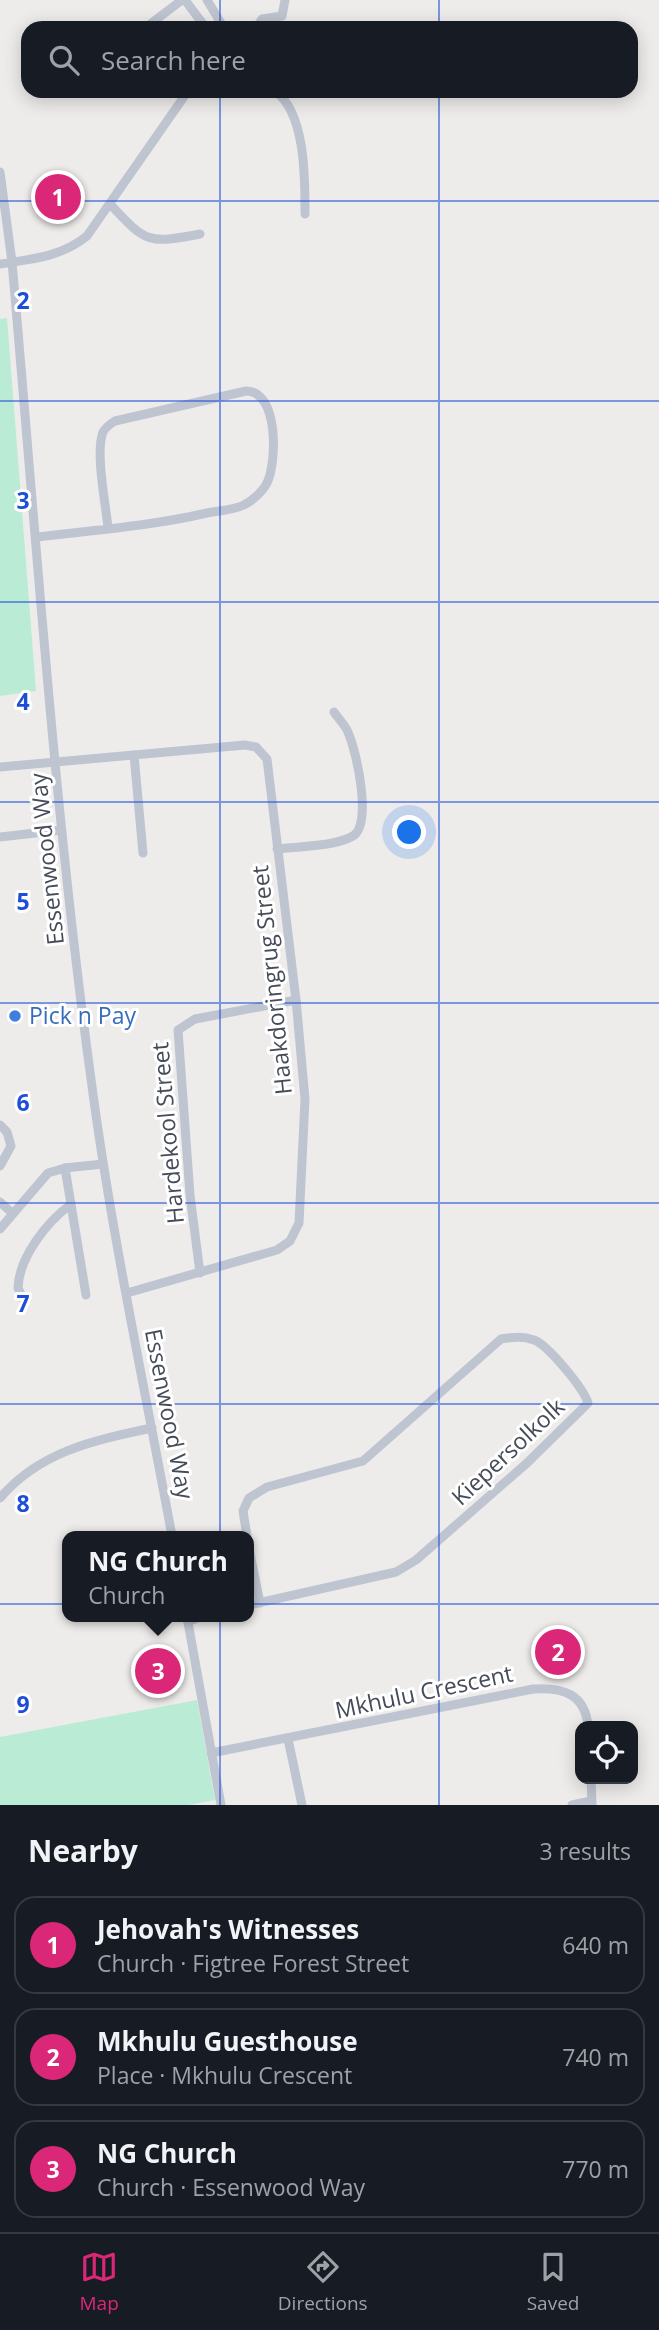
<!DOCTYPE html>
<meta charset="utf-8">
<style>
:root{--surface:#171b24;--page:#242831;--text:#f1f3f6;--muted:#9ea1a6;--line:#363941;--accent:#db2777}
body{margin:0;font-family:"Open Sans",sans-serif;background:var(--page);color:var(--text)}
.controls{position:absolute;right:21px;bottom:21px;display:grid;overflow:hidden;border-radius:14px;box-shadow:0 4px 18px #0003}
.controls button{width:63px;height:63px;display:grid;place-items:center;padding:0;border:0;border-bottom:2px solid var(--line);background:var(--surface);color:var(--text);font:35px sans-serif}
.you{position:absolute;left:410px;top:833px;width:24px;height:24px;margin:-18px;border:5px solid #fff;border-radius:50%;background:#1a73e8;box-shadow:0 0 0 10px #1a73e833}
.badge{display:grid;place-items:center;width:46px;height:46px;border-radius:50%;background:var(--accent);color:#fff;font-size:23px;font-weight:700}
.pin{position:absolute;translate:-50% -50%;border:4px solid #fff;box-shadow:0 2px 7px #0006}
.popup{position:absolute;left:62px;top:1531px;width:192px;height:91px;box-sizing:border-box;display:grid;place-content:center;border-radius:14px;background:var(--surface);filter:drop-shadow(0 2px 5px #0005);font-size:23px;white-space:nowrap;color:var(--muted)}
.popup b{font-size:26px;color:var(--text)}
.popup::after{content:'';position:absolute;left:50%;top:100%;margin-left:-14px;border:14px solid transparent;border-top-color:var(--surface)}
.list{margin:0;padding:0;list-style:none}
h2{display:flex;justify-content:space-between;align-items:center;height:91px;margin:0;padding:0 28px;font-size:30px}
h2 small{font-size:23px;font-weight:400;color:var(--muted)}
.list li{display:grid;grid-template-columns:46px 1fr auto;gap:21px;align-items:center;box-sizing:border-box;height:98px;margin:0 14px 14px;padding:0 14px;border:2px solid var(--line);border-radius:21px}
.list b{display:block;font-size:26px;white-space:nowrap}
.list p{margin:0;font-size:23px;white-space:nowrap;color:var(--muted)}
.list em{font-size:23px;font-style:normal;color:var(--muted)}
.icon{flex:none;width:38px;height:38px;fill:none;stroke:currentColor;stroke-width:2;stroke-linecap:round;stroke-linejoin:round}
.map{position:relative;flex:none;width:659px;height:1805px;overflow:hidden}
.search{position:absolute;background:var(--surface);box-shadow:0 4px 18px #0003;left:21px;right:21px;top:21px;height:77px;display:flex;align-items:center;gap:18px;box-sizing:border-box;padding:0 24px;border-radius:21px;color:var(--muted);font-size:26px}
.sheet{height:427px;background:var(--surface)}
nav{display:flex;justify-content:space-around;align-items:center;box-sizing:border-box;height:98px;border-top:2px solid var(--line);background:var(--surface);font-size:19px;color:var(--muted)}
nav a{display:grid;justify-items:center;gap:4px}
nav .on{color:var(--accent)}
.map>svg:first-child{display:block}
.green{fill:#baebd5}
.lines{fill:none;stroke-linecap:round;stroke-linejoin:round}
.minor{stroke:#bfc5d0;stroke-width:9}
.grid{fill:none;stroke:#1d4ed8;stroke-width:2;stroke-opacity:0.55}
.shop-dot{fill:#3f7fe0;stroke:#fff;stroke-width:2.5}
.labels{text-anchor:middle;stroke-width:6;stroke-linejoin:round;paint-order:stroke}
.street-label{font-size:23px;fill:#454b58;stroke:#fff}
.shop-label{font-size:23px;fill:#366cbe;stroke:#fff;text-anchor:start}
.grid-label{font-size:23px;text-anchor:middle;font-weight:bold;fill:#1d4ed8;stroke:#fff;stroke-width:6;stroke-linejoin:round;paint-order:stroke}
</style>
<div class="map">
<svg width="659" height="1805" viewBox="0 0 659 1805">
<rect width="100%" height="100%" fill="#eeeceb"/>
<g class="green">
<path d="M 7,318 L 36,691 L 0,696 L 0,319 Z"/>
<path d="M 197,1700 L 215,1800 L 189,1805 L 0,1805 L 0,1737 Z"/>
</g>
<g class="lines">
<g class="minor">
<path d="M 185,0 L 206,28"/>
<path d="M 207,0 L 224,28"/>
<path d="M 145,28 L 182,0"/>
<path d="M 256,28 L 262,19 L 282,16 L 285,0"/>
<path d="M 275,91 C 306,113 305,180 305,214"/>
<path d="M 0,172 L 12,262 C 36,534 54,808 91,1079 C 111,1232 144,1384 172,1536"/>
<path d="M 110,204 C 146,243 148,244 200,234"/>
<path d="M 0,264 C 32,259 61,257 87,236 L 188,91"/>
<path d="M 37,537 C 94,530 151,526 207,513 C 218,511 233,510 244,505 C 252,501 263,491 267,483 C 277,462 279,391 246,391 L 115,421 C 110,424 106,427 103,432 C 95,453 106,505 108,528"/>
<path d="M 134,755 L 143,853"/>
<path d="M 0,767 L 245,745 L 256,747 L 267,759 L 296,1000 L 305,1099 L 299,1223 L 290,1241 L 277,1250 L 127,1293"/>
<path d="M 0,837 L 61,830"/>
<path d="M 277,849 C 300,846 333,847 353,836 C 373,824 356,748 347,730 C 344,724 338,718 334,712"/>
<path d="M 0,1125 L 7,1132 L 11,1146 L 0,1166"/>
<path d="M 65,1168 L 86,1295"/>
<path d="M 0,1202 L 12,1213"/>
<path d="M 0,1229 L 48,1173 L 65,1168 L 103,1164"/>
<path d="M 200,1273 L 190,1195 L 178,1030 L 195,1019 L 296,1000"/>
<path d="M 24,1301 L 18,1288 C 19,1257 47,1222 70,1205"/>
<path d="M 0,1498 C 40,1451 95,1440 152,1428"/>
<path d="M 247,1536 L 243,1511 L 249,1498 L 267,1487 L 363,1461 L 501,1339 C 513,1337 523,1336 534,1340 C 548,1345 584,1389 588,1403 L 580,1411 L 527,1463 L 416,1560 L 396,1572 L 249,1605"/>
<path d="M 249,1549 L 260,1603"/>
<path d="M 187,1617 L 221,1805"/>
<path d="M 188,1622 L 199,1617"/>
<path d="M 288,1739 L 302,1805"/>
<path d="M 211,1753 L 533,1689 C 563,1687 585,1694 588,1726"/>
<path d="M 591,1779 L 592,1805"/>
<path d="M 572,1805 L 591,1801"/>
</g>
</g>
<path class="grid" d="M 220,0 L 220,28M 439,0 L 439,28M 220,91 L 220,1805M 439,91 L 439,1805M 0,201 L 659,201M 0,401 L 659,401M 0,602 L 659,602M 0,802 L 659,802M 0,1003 L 659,1003M 0,1203 L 659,1203M 0,1404 L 659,1404M 0,1604 L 659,1604"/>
<circle class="shop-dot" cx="15" cy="1016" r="7"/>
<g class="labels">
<g class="street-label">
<text transform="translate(47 859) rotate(-96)" y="8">Essenwood Way</text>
<text transform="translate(272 980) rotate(-96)" y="8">Haakdoringrug Street</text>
<text transform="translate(168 1133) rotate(-95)" y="8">Hardekool Street</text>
<text transform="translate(169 1414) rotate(79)" y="8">Essenwood Way</text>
<text transform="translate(508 1452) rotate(-43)" y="8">Kiepersolkolk</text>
<text transform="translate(424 1692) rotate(-12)" y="8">Mkhulu Crescent</text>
</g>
<g class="shop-label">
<text x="29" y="1024">Pick n Pay</text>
</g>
</g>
<g class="grid-label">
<text x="23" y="309">2</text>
<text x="23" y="509">3</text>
<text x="23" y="710">4</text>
<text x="23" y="910">5</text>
<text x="23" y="1111">6</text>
<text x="23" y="1312">7</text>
<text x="23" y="1512">8</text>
<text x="23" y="1713">9</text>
</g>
</svg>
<div class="controls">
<button><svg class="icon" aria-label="locate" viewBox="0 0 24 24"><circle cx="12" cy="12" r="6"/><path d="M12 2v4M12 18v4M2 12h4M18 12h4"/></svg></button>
</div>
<div class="you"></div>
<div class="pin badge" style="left:58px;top:197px">1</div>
<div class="pin badge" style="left:558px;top:1652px">2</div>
<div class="pin badge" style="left:158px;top:1671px">3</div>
<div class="popup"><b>NG Church</b>Church</div>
<div class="search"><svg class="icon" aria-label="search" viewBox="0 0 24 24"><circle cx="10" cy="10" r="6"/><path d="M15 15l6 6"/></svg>Search here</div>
</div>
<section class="sheet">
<h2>Nearby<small>3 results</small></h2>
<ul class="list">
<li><span class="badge">1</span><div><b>Jehovah's Witnesses</b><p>Church · Figtree Forest Street</p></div><em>640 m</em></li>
<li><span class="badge">2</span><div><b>Mkhulu Guesthouse</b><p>Place · Mkhulu Crescent</p></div><em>740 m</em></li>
<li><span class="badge">3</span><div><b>NG Church</b><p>Church · Essenwood Way</p></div><em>770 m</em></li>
</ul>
</section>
<nav>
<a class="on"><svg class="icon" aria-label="map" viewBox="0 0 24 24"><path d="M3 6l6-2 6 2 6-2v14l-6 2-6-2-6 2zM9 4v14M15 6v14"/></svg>Map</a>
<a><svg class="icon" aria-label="directions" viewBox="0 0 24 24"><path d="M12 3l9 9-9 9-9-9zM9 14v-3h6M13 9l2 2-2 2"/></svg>Directions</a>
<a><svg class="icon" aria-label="saved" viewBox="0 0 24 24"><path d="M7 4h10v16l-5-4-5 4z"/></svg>Saved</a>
</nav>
